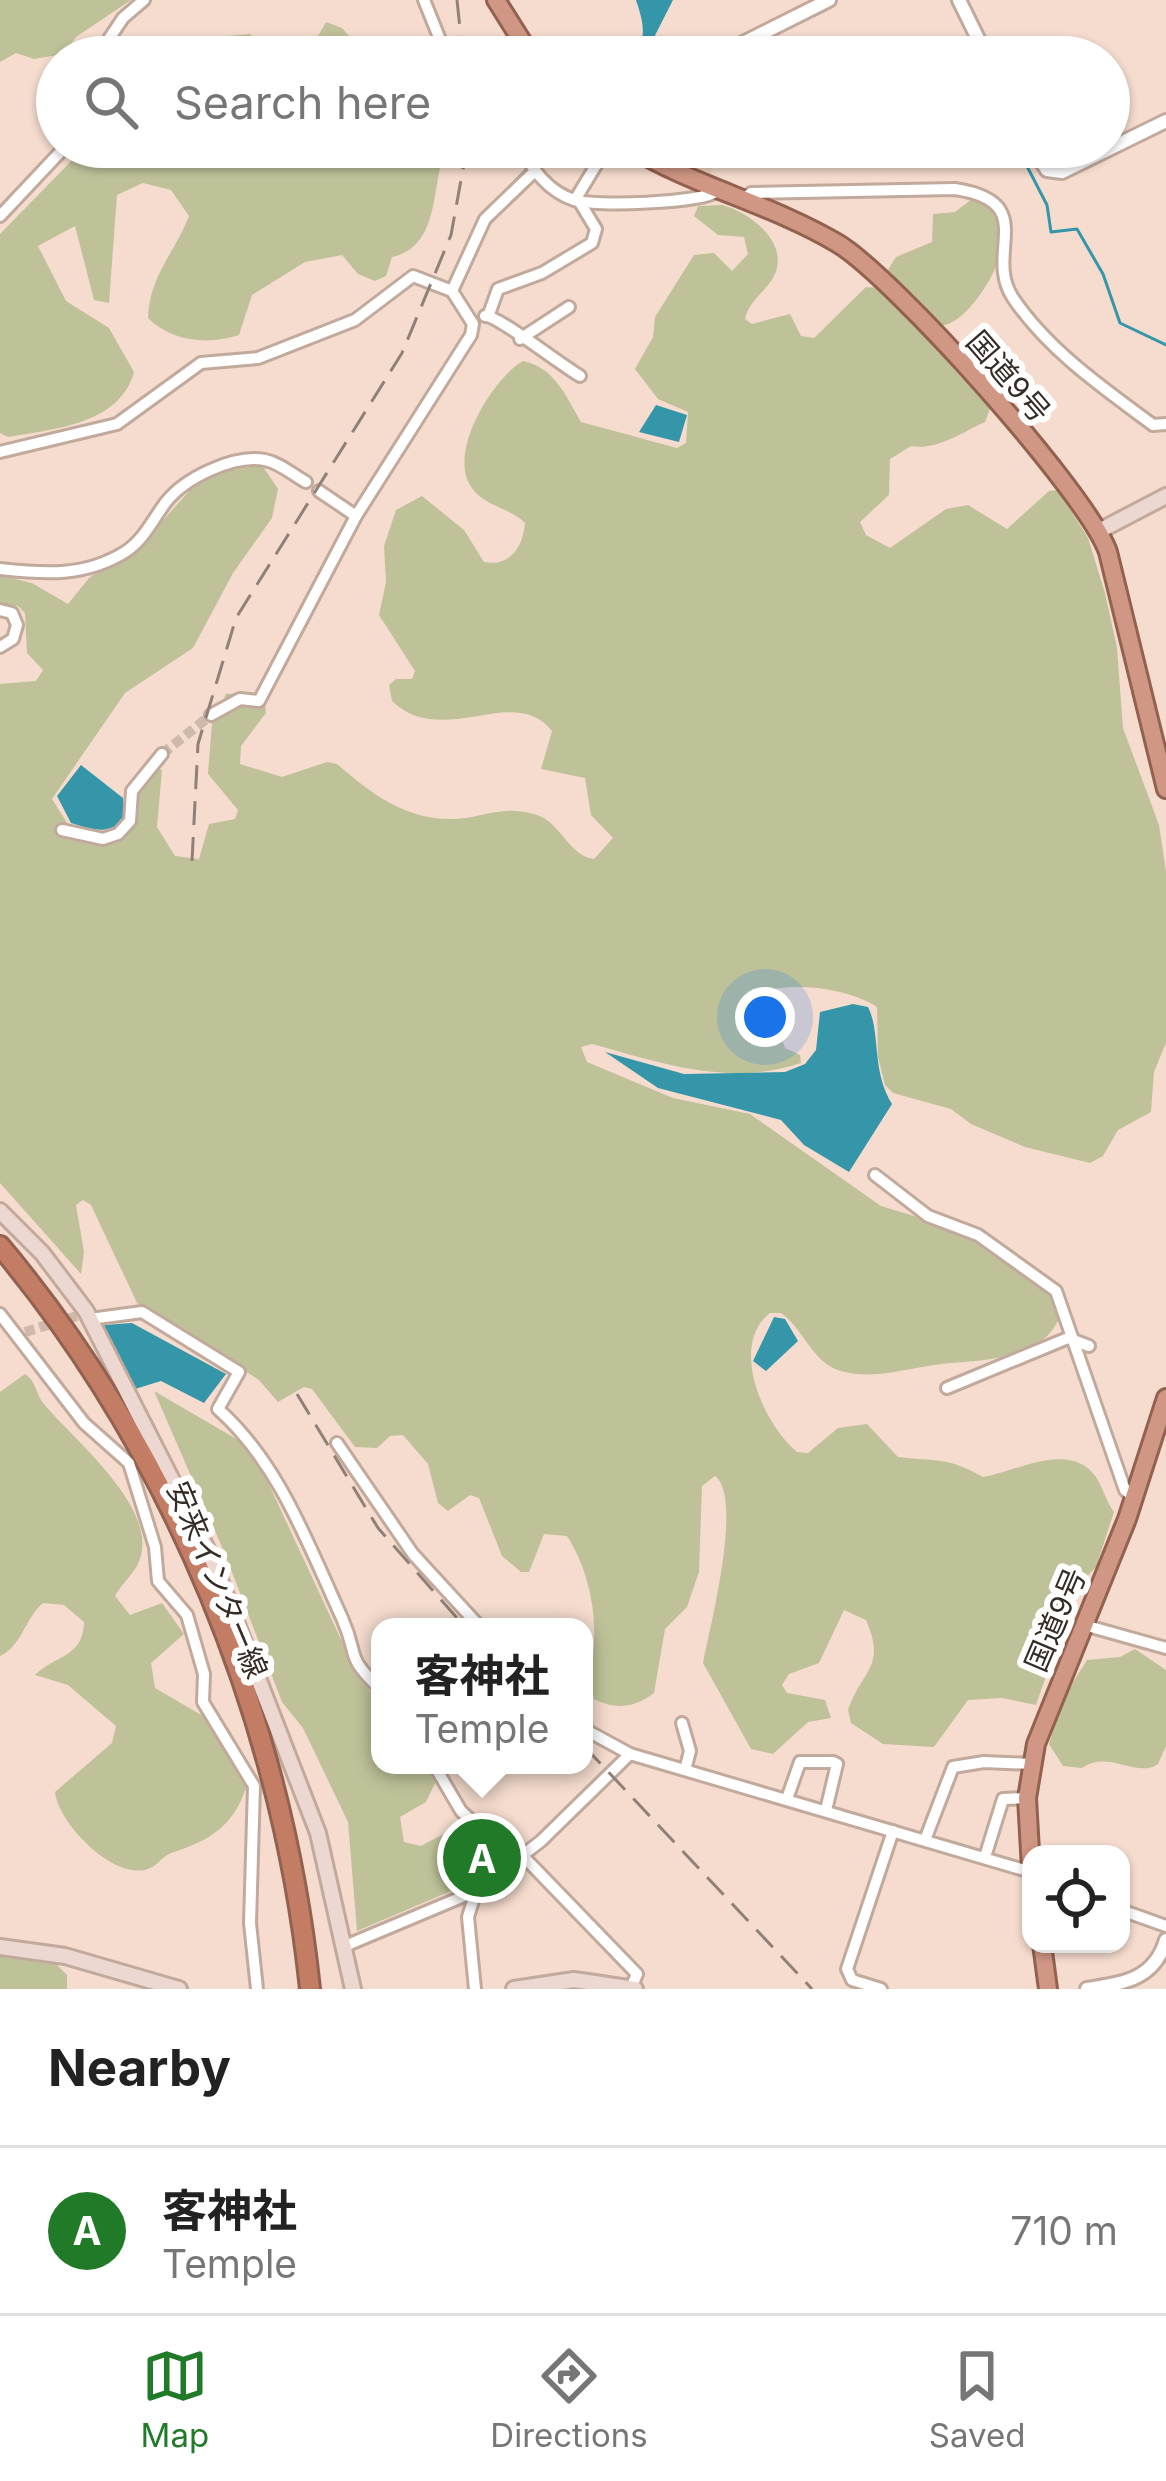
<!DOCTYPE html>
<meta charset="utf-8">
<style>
:root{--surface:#fff;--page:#f2f2f2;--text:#222;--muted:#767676;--line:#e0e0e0;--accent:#217a28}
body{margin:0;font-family:Inter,"Noto Sans JP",sans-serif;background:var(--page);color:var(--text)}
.controls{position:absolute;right:36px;bottom:36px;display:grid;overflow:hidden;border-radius:24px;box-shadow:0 3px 9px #0004}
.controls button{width:108px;height:108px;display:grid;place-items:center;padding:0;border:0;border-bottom:3px solid var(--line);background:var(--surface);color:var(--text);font:60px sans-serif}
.you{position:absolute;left:765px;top:1017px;width:42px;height:42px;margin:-30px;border:9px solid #fff;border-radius:50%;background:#1a73e8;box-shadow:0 0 0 18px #1a73e833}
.badge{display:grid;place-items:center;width:78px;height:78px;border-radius:50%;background:var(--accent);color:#fff;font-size:39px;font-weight:700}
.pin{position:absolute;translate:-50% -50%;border:6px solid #fff;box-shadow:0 3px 12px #0006}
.popup{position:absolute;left:371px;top:1618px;width:222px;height:156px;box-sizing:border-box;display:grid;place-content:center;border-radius:24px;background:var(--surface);filter:drop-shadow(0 3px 9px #0005);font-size:39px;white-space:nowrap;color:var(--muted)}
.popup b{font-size:45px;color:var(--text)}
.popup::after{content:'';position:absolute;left:50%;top:100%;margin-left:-24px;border:24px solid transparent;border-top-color:var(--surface)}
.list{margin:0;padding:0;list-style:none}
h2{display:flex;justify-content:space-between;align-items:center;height:156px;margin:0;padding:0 48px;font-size:51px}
h2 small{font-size:39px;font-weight:400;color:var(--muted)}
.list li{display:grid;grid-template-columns:78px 1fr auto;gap:36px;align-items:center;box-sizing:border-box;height:168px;padding:0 48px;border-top:3px solid var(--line)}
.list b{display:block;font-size:45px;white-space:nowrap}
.list p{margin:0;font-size:39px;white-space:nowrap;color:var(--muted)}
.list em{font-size:39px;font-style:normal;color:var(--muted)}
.icon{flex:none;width:66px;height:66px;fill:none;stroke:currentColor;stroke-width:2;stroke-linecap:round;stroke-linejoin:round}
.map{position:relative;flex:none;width:1166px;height:1989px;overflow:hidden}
.search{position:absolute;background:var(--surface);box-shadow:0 3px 9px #0004;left:36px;right:36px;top:36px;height:132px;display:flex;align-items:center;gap:30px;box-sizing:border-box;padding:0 42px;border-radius:66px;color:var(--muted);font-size:45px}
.sheet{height:324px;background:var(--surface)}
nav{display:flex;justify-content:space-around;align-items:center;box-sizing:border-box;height:168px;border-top:3px solid var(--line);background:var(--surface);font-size:33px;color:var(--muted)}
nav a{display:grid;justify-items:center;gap:6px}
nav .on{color:var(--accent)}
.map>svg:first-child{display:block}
.built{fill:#f1d0bf}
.green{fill:#bfc299}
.water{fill:#3596a9}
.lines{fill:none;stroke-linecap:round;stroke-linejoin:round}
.stream{stroke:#3596a9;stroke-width:3}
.minor-tunnel{stroke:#cfb9ac;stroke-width:10;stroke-dasharray:10 5;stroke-linecap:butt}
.minor-casing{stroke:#c1a99c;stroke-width:16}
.tertiary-casing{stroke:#c1a99c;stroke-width:18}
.secondary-casing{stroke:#c1a99c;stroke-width:20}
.trunk-casing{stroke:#92614f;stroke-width:22}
.motorway-casing{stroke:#92614f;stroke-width:24}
.minor{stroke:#fff;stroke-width:10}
.tertiary{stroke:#fff;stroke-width:12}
.secondary{stroke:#edd8d1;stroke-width:14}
.trunk{stroke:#d09784;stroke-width:16}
.motorway{stroke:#c47d65;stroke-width:18}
.rail{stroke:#918077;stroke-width:3;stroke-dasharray:24 12;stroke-linecap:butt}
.labels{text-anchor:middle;stroke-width:12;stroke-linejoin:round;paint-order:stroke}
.street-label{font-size:30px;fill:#352c26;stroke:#fff}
</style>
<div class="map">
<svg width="1166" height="1989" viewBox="0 0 1166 1989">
<rect width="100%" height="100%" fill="#f5dcce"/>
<path class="built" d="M 647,147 L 717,147 L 711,174 Z"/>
<g class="green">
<path d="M 0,0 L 131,0 L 76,37 L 64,54 L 34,59 L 16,53 L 0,62 Z"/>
<path d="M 326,22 L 342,28 L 368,57 L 169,57 L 217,37 L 250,34 L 265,52 L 294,55 L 310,50 Z"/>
<path d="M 85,147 L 446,147 C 431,184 441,247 392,257 L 386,276 L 375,281 L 358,274 L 342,255 L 305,262 L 252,295 L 239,335 C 208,345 172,342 148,318 C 150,275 173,256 189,216 L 171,190 L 143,183 L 117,195 L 109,303 L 94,300 L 75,226 L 38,246 L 66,301 L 109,328 L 134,372 C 120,424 55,429 8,437 L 0,433 L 0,234 Z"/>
<path d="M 976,196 L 994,206 C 998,218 1003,232 1002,245 C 1001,268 967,325 940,326 L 888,270 L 896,257 L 932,242 L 933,214 L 955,212 Z"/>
<path d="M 722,205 C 750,212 792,244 773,278 C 764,293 749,301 745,319 L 752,324 L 790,314 L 801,336 L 814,338 L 866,287 L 880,288 L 990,409 L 985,422 C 963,432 936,451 911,446 L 890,459 L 889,495 L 860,522 L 866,535 L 890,548 L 946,509 L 968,505 L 1007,529 L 1049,491 L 1058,490 L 1088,538 L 1105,593 L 1117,648 L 1123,728 L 1159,825 L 1166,872 L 1166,1043 L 1154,1072 L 1151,1112 L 1118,1130 L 1103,1156 L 1090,1163 L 1025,1147 L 971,1124 L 951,1109 L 893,1093 L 885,1085 L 878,1057 L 877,1007 C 847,987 776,977 745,1001 L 749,1018 L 781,1036 L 785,1048 L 800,1055 L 801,1063 C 729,1087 661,1063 592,1044 L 581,1047 L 587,1062 L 673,1098 L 750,1114 L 881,1206 L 960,1230 L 998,1251 L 1047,1286 L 1062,1309 C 1049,1364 977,1359 934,1365 C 906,1369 870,1380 841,1371 C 812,1363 804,1329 781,1313 L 770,1313 C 729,1344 762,1423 797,1452 L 808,1453 L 838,1428 L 867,1424 L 898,1457 C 938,1462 945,1456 983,1477 C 1013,1473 1070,1439 1096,1477 C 1103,1488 1106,1501 1114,1512 L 1096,1567 L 1077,1587 L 1036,1705 L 1002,1698 L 968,1700 L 934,1747 L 883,1744 L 851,1723 L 848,1710 C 861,1671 887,1668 866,1620 L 844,1610 L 819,1663 L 789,1674 L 782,1685 L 787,1693 L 825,1700 L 831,1718 L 808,1722 L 773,1754 L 751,1749 L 703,1663 C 709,1630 744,1498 715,1476 L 702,1486 L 699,1572 L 687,1607 L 665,1629 L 654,1693 C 634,1708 615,1710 594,1699 C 587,1677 594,1662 594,1640 C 596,1606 586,1565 567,1536 L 544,1534 L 529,1572 L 521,1572 L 502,1556 L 479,1498 L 470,1495 L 448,1511 L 438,1503 L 428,1464 L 403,1435 L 390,1436 L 377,1448 L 355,1447 L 312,1389 L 304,1387 L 278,1402 L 259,1380 L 137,1303 L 91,1205 L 83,1200 L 76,1205 L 84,1252 L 81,1274 L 0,1183 L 0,684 L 36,681 L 43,670 L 27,653 L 25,613 L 18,606 L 0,603 L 0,575 L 32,583 L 68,604 L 89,578 L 147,538 L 191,489 L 216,473 L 262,465 L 278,489 L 272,518 L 233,573 L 193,648 L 125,693 L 52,799 L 76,837 L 111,841 L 129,832 L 136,796 L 156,768 L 162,770 L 157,827 L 175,856 L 199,859 L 209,824 L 235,819 L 238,810 L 208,774 L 212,722 L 226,694 L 246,693 L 265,703 L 266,713 L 241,746 L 240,764 L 282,777 L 327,762 L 337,764 C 377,799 417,827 472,817 C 496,812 512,807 537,815 C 561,823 569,856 594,859 L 613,838 L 591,815 L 585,778 L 541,769 L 552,731 C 514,682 443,750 392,701 L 389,685 L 396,679 L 412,679 L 415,671 L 379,615 L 386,582 L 384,546 L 396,510 L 422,496 L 464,530 L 484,562 C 511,567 523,546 525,523 C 509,507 482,506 470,485 C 449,451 492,379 523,361 C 554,367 566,396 581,422 L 677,448 L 686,443 L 688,412 L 658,399 L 635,369 L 653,337 L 655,317 L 694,255 L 714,253 L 732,271 L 748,254 L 744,237 L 718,235 L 694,216 L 698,206 Z"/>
<path d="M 25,1374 C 37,1382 35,1393 44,1404 C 71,1438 166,1512 137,1566 C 131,1576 121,1585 115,1596 L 130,1615 L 162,1603 L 184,1634 L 151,1663 L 155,1688 L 203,1716 L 248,1782 C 235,1825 212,1840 171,1853 C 163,1856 157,1866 148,1869 C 114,1881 58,1823 55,1792 L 112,1743 L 116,1726 L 68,1685 L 35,1675 C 55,1655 83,1658 84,1622 L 64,1605 L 43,1603 C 25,1618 22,1646 0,1656 L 0,1392 Z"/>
<path d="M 154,1391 L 252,1448 L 358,1676 L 380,1704 L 380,1765 L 426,1765 L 435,1783 L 426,1802 L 400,1817 L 404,1842 L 421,1846 C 447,1832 464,1821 490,1840 L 474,1859 L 482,1864 L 477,1880 L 357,1931 L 348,1822 L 303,1728 L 282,1702 L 225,1554 Z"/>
<path d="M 1135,1649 L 1166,1670 L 1166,1746 L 1158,1764 C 1137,1779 1109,1749 1082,1768 L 1063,1766 L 1049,1744 L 1063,1698 L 1087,1660 L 1120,1657 Z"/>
<path d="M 0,1953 L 53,1961 L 67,1975 L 67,1989 L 0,1989 Z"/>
</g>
<g class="water">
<path d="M 636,0 L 673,0 L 644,57 L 631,57 C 649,41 643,21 636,0 Z"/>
<path d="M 656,405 L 687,415 L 679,442 L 639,432 Z"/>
<path d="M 81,765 L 123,798 L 125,820 C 106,835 93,830 71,823 L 57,796 Z"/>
<path d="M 853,1004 L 868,1007 C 881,1032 871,1070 892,1104 L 849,1172 L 804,1145 L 781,1120 L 658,1088 L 605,1052 L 684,1074 L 785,1072 L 805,1064 L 816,1050 L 820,1012 Z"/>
<path d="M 774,1317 L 785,1319 L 798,1341 L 766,1371 L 753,1361 Z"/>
<path d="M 132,1323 L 226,1374 L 204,1403 L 161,1381 L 135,1389 L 104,1334 L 104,1325 Z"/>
</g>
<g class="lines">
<g class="stream">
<path d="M 745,50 L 749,57"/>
<path d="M 1017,147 L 1047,205 L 1051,232 L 1077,229 L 1103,274 L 1120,323 L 1166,345"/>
<path d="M 535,162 L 552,147"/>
<path d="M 484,213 L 528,168"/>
</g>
<g class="minor-tunnel">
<path d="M 162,754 L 211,715"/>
<path d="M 25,1332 L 77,1316"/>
</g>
<g class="minor-casing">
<g id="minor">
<path d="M 424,0 L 447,57"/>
<path d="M 97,57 L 123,18 L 144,0"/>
<path d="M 519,147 C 534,170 547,191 574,200 C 596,207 700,203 718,191"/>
<path d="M 575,200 L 607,147"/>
<path d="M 742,200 L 751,193 L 955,189 C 1041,202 983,253 1013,298 C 1048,350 1103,388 1153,425 L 1166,424"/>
<path d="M 0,216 L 65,147"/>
<path d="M 452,291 L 485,219 L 535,171"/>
<path d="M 489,314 L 498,289 L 542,273 L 592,243 L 596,229 L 579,201"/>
<path d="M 485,316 C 497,315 561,365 580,376"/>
<path d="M 520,339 L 569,307"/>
<path d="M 0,452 L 117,424 L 201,363 L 258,358 L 355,320 L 413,276 L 452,291 L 473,324 L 471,335 L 356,516 L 259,701 L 240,699 L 211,715"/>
<path d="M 319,491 L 356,516"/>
<path d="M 0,569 C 45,574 85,577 125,552 C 144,540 153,519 166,502 C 185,478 234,454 265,460 C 280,463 293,475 306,482"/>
<path d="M 0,610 L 12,613 L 17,625 L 13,639 L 0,647"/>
<path d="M 62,830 L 103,839 L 118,834 L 130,821 L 132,791 L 162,754"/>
<path d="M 875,1175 L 928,1216 L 978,1235 L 1056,1291 L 1125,1490 L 1134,1498"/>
<path d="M 0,1314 L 84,1423 L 129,1463 L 155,1547 L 158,1581 L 187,1615 L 204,1674 L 203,1702 L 254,1786 L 250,1923 L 257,1989"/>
<path d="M 90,1319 L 142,1312 L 239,1372 L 218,1409 C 279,1463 308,1544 342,1618 C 360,1658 343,1653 380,1689"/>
<path d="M 947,1388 L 1068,1338 L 1089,1346"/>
<path d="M 337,1443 L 413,1554 L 480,1627"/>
<path d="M 1084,1625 L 1166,1648"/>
<path d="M 682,1723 L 690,1751 L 685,1770"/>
<path d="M 584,1729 L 630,1754"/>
<path d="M 434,1765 L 461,1811 L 512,1858"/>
<path d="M 788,1796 L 800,1762 L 833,1762 L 837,1764 L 826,1810"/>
<path d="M 925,1840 L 953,1767 L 984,1762 L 1031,1764"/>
<path d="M 522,1855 L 637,1974 L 631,1988"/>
<path d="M 985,1857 L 1003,1799 L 1027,1798"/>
<path d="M 1121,1910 L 1166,1926"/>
<path d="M 345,1946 L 476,1891 L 541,1841 L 630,1754 L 1031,1872"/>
<path d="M 475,1989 L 468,1917 L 476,1891"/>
<path d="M 881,1989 L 852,1980 L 847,1969 L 893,1831"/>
</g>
</g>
<g class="tertiary-casing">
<g id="tertiary">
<path d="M 959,0 L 987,57"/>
<path d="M 715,57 L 829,0"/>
<path d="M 1032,147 L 1047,170 L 1062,172 L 1166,121"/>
<path d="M 1087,1989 C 1123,1983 1154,1980 1166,1940"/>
</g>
</g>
<g class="secondary-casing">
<g id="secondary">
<path d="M 1101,530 L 1166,496"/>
<path d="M 0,1211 L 42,1253 L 86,1311 L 211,1557 L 318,1833 L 353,1989"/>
<path d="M 0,1947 L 65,1956 L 179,1989"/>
<path d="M 514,1989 L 574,1980 L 635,1989"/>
</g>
</g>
<g class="trunk-casing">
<g id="trunk">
<path d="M 496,0 L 532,57"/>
<path d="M 629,147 C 696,187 771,204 837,243 C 893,276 1088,494 1108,552 L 1166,789"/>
<path d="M 1031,1869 L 1027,1798 L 1036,1744 L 1127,1519 L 1166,1398"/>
<path d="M 1042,1944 L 1048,1989"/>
</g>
</g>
<g class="motorway-casing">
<path id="motorway" d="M 0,1246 C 174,1454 282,1720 310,1989"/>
</g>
<use href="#minor" class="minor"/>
<use href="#tertiary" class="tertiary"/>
<use href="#secondary" class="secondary"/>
<use href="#trunk" class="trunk"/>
<use href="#motorway" class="motorway"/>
<g class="rail">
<path d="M 457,0 L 463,57"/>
<path d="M 192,861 L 198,744 L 236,618 L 402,353 L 451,235 L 467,147"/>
<path d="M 297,1394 L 378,1528 L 465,1627"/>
<path d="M 584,1746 L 812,1989"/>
</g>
</g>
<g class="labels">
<g class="street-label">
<text transform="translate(1008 377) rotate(49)" y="10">国道9号</text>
<text transform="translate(217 1580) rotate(67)" y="10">安来インター線</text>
<text transform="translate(1056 1620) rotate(-67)" y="10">国道9号</text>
</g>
</g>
</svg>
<div class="controls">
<button><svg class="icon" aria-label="locate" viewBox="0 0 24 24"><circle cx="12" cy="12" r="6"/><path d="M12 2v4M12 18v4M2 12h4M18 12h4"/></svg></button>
</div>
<div class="you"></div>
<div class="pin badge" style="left:482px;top:1858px">A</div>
<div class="popup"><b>客神社</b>Temple</div>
<div class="search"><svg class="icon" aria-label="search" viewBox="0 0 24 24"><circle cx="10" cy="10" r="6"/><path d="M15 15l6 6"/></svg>Search here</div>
</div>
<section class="sheet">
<h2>Nearby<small></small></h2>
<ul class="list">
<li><span class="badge">A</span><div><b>客神社</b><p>Temple</p></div><em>710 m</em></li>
</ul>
</section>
<nav>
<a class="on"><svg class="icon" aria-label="map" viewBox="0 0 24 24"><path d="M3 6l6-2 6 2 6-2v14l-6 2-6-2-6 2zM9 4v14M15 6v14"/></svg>Map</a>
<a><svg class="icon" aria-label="directions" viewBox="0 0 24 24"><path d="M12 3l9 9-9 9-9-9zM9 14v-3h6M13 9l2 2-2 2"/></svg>Directions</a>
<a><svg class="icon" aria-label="saved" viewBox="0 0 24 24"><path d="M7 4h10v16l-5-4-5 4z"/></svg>Saved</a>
</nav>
